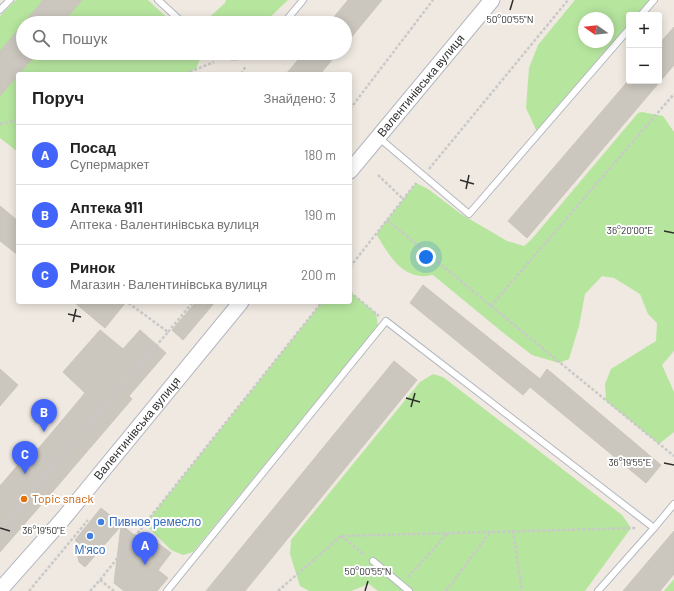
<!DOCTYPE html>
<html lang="uk">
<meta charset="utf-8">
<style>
:root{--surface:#fff;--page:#f2f2f2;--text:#222;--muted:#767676;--line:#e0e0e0;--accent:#4264fb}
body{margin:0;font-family:Barlow,sans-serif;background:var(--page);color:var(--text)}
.controls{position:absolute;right:12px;top:12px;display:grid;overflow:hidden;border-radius:4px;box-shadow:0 2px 10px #0003}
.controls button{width:36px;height:36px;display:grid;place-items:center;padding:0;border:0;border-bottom:1px solid var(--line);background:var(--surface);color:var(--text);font:20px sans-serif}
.compass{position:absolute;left:578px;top:12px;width:36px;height:36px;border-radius:50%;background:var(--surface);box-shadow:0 2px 10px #0003;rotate:284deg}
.you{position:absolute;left:426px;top:257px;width:14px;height:14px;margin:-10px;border:3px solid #fff;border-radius:50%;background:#1a73e8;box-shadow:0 0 0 6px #1a73e833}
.badge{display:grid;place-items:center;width:26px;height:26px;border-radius:50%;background:var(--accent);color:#fff;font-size:13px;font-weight:700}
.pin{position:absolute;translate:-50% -33px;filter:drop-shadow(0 1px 2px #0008)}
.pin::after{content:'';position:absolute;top:21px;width:14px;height:12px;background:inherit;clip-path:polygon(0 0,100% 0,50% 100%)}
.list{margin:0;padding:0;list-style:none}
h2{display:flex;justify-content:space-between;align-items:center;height:52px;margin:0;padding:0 16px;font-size:17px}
h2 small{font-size:13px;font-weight:400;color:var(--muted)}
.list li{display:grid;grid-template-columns:26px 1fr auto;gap:12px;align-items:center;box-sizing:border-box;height:60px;padding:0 16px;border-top:1px solid var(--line)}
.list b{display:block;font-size:15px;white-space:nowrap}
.list p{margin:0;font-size:13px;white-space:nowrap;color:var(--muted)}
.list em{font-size:13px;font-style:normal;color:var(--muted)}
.icon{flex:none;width:22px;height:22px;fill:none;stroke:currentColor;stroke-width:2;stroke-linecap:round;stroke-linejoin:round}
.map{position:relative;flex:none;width:674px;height:591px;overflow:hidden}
.search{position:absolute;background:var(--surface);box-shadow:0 2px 10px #0003;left:16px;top:16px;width:336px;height:44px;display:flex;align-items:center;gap:10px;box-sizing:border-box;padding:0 14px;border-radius:22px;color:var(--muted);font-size:15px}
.panel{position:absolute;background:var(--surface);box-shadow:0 2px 10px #0003;left:16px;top:72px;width:336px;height:232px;border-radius:4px}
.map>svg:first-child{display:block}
.green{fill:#b6e59e;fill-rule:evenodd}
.building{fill:#cbc7bf;stroke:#cbc5ba}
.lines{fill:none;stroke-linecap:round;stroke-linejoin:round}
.service-casing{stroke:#b4b7c1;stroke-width:8}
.tertiary-casing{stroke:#b4b7c1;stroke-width:17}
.path{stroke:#c9c9c9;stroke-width:2.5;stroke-dasharray:3 2;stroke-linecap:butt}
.service{stroke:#fff;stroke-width:6}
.tertiary{stroke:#fff;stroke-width:15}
.ticks{fill:none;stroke:#2e2e2e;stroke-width:1.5}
.food-dot{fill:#e8710a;stroke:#fff;stroke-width:1.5}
.shop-dot{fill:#3f7fe0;stroke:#fff;stroke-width:1.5}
.labels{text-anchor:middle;stroke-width:4;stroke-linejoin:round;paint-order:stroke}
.street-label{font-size:12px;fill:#2e2e2e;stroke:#fff}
.food-label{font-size:12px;fill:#c56008;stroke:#fff;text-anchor:start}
.shop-label{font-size:12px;fill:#366cbe;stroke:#fff;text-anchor:start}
.ticks-label{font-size:10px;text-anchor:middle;fill:#2e2e2e;stroke:#fff;stroke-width:4;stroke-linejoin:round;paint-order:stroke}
</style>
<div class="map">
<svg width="674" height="591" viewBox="0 0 674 591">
<rect width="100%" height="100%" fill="#efe9e1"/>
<g class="green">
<path d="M 16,0 L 148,0 L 173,23 L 23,23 L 23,53 L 200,53 L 200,59 L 196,69 L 185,74 L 18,74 L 18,152 L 0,138 L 0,16 Z"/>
<path d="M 226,0 L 288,0 L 264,23 L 203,23 L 225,3 Z"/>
<path d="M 575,0 L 650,0 L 637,15 L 629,15 L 629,24 L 554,110 L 537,132 L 526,108 L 529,68 L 538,45 ZM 584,18 L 608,18 L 608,42 L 584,42 Z"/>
<path d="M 642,112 L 663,116 L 674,132 L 674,351 L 662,365 L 674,392 L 674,432 L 659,444 L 606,401 L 605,384 L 611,369 L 656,341 L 657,323 L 648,314 L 640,294 L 614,278 L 602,276 L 585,294 L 579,326 L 569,359 L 559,363 L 532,355 L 501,331 L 433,275 C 429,275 425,277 421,276 C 398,274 387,251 376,234 L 416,183 L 428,189 L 461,214 L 507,241 L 524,246 L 531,240 L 638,113 Z"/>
<path d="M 350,292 L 376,313 L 378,326 L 193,552 L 183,555 L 171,550 L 149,528 L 149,519 L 322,302 L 350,302 Z"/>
<path d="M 433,374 L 443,377 L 622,515 L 631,528 L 585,591 L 378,591 L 369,584 L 351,591 L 309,591 L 300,586 L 290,554 L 291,540 L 420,382 Z"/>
<path d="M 674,579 L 674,591 L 664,591 Z"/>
</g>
<g class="building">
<path d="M 43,0 L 82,0 L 62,23 L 24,23 Z"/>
<path d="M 348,0 L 382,0 L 345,45 L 345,23 L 329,23 Z"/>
<path d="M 23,24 L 23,53 L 37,53 L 19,74 L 18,74 L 18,75 L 0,96 L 0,51 Z"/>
<path d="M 674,27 L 674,65 L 527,238 L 508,221 L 628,81 L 659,81 L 659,44 Z"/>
<path d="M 304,53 L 338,53 L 320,74 L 286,74 Z"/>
<path d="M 0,206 L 18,221 L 18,255 L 0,241 Z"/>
<path d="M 423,285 L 540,379 L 547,369 L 661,465 L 646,483 L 530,387 L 523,395 L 410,303 Z"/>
<path d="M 74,302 L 126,302 L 105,328 Z"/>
<path d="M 196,302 L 215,302 L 183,340 L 172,330 Z"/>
<path d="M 100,330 L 123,349 L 140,330 L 166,353 L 129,396 L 132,399 L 54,490 L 0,552 L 0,486 L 34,446 L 38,449 L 85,393 L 63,372 Z"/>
<path d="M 394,361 L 417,380 L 245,591 L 206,591 Z"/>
<path d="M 0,369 L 18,385 L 0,406 Z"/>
<path d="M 101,508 L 138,538 L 143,532 L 171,553 L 158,570 L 168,578 L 157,591 L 124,591 L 114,583 L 121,526 L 85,567 L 79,562 L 77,552 L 82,546 L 75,540 Z"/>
<path d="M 674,531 L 674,574 L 660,591 L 623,591 Z"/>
</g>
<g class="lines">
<g class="service-casing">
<g id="service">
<path d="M 158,0 L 183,23"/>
<path d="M 0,10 L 10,0"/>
<path d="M 641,15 L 654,0"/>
<path d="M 284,23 L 303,0"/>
<path d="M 218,53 C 232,58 240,57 254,53"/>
<path d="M 378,137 L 469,214 L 629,29"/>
<path d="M 373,561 L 409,591"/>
<path d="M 167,591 L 386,321 L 654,528"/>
<path d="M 598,591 L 654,528 L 674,504"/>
</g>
</g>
<g class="tertiary-casing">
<g id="tertiary">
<path id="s1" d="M 350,171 L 492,0"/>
<path id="s2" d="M 0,590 L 63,519 L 241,302"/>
</g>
</g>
<g class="path">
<path d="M 185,74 L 214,62"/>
<path d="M 241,74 L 246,66"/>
<path d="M 350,109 L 433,0"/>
<path d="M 0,124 L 18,120"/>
<path d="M 429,169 L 568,0"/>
<path d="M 378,175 L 403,199"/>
<path d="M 387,220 L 491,306 L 674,456"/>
<path d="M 350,267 L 416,183"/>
<path d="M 350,292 L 379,316"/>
<path d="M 491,306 L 674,94"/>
<path d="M 168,332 L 193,302"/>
<path d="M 0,529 L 168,332 L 127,302"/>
<path d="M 513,531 L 522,591"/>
<path d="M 341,536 L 365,555"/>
<path d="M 408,577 L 448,533"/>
<path d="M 100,580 L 114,591"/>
<path d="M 29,591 L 88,520"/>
<path d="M 90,591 L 100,580 L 322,302"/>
<path d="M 278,591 L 341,536 L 636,528"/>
<path d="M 446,591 L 490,532"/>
</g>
<use href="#service" class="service"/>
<use href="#tertiary" class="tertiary"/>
</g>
<path class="ticks" d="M 510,10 L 513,0M 460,180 L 474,184M 466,189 L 469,175M 664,231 L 674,233M 68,314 L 81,317M 73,322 L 76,309M 406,398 L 420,402M 411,407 L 415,393M 664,463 L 674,465M 0,528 L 10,531M 365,591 L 368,581"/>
<circle class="food-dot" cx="24" cy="499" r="4"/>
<g class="shop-dot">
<circle cx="101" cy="522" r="4"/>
<circle cx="90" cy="536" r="4"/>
</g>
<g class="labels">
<g class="street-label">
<text dy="4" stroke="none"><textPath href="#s1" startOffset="111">Валентинівська вулиця</textPath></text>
<text dy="4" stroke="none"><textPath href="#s2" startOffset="212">Валентинівська вулиця</textPath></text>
</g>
<g class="food-label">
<text x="32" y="503">Topic snack</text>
</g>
<g class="shop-label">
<text x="109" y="526">Пивное ремесло</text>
<text x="90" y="554" text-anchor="middle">М'ясо</text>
</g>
</g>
<g class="ticks-label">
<text x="510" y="23">50°00'55"N</text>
<text x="630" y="234">36°20'00"E</text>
<text x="630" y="466">36°19'55"E</text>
<text x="44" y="534">36°19'50"E</text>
<text x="368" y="575">50°00'55"N</text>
</g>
</svg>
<div class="controls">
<button>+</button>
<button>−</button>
</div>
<svg class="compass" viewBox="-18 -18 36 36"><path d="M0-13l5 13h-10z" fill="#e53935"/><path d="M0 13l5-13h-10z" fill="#767676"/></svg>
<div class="you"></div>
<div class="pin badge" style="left:145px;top:565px">A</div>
<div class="pin badge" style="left:44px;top:432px">B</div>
<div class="pin badge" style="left:25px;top:474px">C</div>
<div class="search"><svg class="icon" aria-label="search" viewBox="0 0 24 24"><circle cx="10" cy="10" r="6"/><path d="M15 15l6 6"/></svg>Пошук</div>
<section class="panel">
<h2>Поруч<small>Знайдено: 3</small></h2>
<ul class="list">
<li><span class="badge">A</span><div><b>Посад</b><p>Супермаркет</p></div><em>180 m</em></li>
<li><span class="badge">B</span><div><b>Аптека 911</b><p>Аптека · Валентинівська вулиця</p></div><em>190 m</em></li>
<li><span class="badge">C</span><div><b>Ринок</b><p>Магазин · Валентинівська вулиця</p></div><em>200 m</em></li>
</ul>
</section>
</div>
